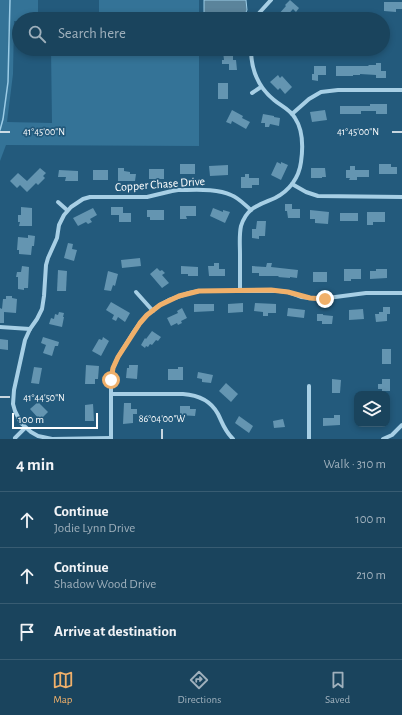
<!DOCTYPE html>
<meta charset="utf-8">
<style>
:root{--surface:#1a445d;--page:#234b63;--text:#f1f3f6;--muted:#9fb0bc;--line:#385c72;--accent:#f0b06a}
body{margin:0;font-family:"Alegreya Sans",sans-serif;background:var(--page);color:var(--text)}
.controls{position:absolute;right:12px;bottom:12px;display:grid;overflow:hidden;border-radius:8px;box-shadow:0 2px 6px #0003}
.controls button{width:36px;height:36px;display:grid;place-items:center;padding:0;border:0;border-bottom:1px solid var(--line);background:var(--surface);color:var(--text);font:20px sans-serif}
.scale{position:absolute;left:12px;bottom:10px;width:86px;box-sizing:border-box;padding-left:4px;border:2px solid #fff;border-top:0;font-size:11px;line-height:14px;white-space:nowrap;color:#fff;-webkit-text-stroke:3px #235a7c;paint-order:stroke}
.stop{position:absolute;width:12px;height:12px;margin:-9px;border:3px solid #f0b06a;border-radius:50%;background:#fff}
.stop.end{background:#f0b06a;border-color:#fff;box-shadow:0 1px 4px #0008}
.list{margin:0;padding:0;list-style:none}
h2{display:flex;justify-content:space-between;align-items:center;height:52px;margin:0;padding:0 16px;font-size:17px}
h2 small{font-size:13px;font-weight:400;color:var(--muted)}
.list li{display:grid;grid-template-columns:26px 1fr auto;gap:12px;align-items:center;box-sizing:border-box;height:56px;padding:0 16px;border-top:1px solid var(--line)}
.list b{display:block;font-size:15px;white-space:nowrap}
.list p{margin:0;font-size:13px;white-space:nowrap;color:var(--muted)}
.list em{font-size:13px;font-style:normal;color:var(--muted)}
.icon{flex:none;width:22px;height:22px;fill:none;stroke:currentColor;stroke-width:2;stroke-linecap:round;stroke-linejoin:round}
.map{position:relative;flex:none;width:402px;height:439px;overflow:hidden}
.search{position:absolute;background:var(--surface);box-shadow:0 2px 6px #0003;left:12px;right:12px;top:12px;height:44px;display:flex;align-items:center;gap:10px;box-sizing:border-box;padding:0 14px;border-radius:22px;color:var(--muted);font-size:15px}
.sheet{height:220px;background:var(--surface)}
nav{display:flex;justify-content:space-around;align-items:center;box-sizing:border-box;height:56px;border-top:1px solid var(--line);background:var(--surface);font-size:11px;color:var(--muted)}
nav a{display:grid;justify-items:center;gap:2px}
nav .on{color:var(--accent)}
.map>svg:first-child{display:block}
.green{fill:#347397}
.water{fill:#5b849b;stroke:#9bcce6}
.lines{fill:none;stroke-linecap:round;stroke-linejoin:round}
.stream{stroke:#9bcce6;stroke-width:1.5}
.building{fill:#6495b1}
.street{stroke:#a7cfe5;stroke-width:4}
.route{stroke:#f0b06a;stroke-width:5}
.ticks{fill:none;stroke:#fff;stroke-width:1.5}
.labels{text-anchor:middle;stroke-width:3.5;stroke-linejoin:round;paint-order:stroke}
.street-label{font-size:12px;fill:#fff;stroke:#235a7c}
.ticks-label{font-size:10px;text-anchor:middle;fill:#fff;stroke:#235a7c;stroke-width:3.5;stroke-linejoin:round;paint-order:stroke}
</style>
<div class="map">
<svg width="402" height="439" viewBox="0 0 402 439">
<rect width="100%" height="100%" fill="#235a7c"/>
<g class="green">
<path d="M 0,0 L 38,0 L 38,19 L 19,19 L 19,21 L 14,21 L 13,74 L 7,122 L 52,123 L 51,49 L 199,49 L 199,146 L 6,145 L 0,161 Z"/>
<rect x="99" y="0" width="100" height="19"/>
</g>
<path class="water" d="M 204,0 L 246,0 L 247,10 L 243,19 L 204,19 Z"/>
<g class="lines">
<path class="stream" d="M 0,130 L 3,119 L 8,82 L 10,0"/>
</g>
<g class="building">
<path d="M 290,0 L 299,8 L 296,12 L 293,9 L 284,19 L 282,19 L 278,15 L 286,6 L 285,5 Z"/>
<path d="M 384,2 L 402,2 L 402,9 L 396,9 L 396,12 L 384,11 Z"/>
<path d="M 223,52 L 233,52 L 233,60 L 236,60 L 237,70 L 229,70 L 229,64 L 222,64 L 222,60 L 224,60 Z"/>
<path d="M 376,63 L 381,63 L 381,71 L 386,71 L 386,78 L 376,78 L 376,75 L 360,74 L 360,75 L 353,75 L 353,76 L 336,76 L 336,66 L 368,66 L 369,65 L 376,65 Z"/>
<path d="M 314,66 L 326,66 L 326,75 L 318,75 L 318,81 L 312,80 L 312,74 L 314,74 Z"/>
<path d="M 278,75 L 280,78 L 282,76 L 292,87 L 285,94 L 280,88 L 278,90 L 270,82 Z"/>
<rect x="218" y="83" width="10" height="16"/>
<path d="M 370,104 L 387,104 L 387,114 L 376,114 L 376,111 L 361,111 L 361,114 L 340,114 L 340,106 L 370,106 Z"/>
<path d="M 232,110 L 243,116 L 242,118 L 250,122 L 246,129 L 232,121 L 231,124 L 226,122 Z"/>
<path d="M 325,110 L 327,120 L 312,122 L 310,112 Z"/>
<path d="M 263,114 L 274,116 L 274,117 L 280,118 L 279,126 L 270,124 L 269,127 L 265,127 L 265,123 L 261,123 Z"/>
<path d="M 277,162 L 281,164 L 281,162 L 288,165 L 281,180 L 271,175 Z"/>
<rect x="180" y="164" width="15" height="10"/>
<path d="M 379,164 L 391,164 L 391,167 L 397,167 L 397,174 L 379,174 Z"/>
<path d="M 228,165 L 228,175 L 210,176 L 209,166 Z"/>
<path d="M 350,166 L 355,166 L 355,170 L 369,170 L 369,177 L 357,177 L 357,180 L 349,180 L 350,178 L 346,178 L 346,170 L 350,170 Z"/>
<path d="M 40,168 L 46,173 L 43,176 L 45,178 L 38,185 L 36,183 L 27,192 L 20,185 L 17,188 L 10,181 L 18,173 L 27,181 Z"/>
<path d="M 118,168 L 124,168 L 124,171 L 130,172 L 130,174 L 136,174 L 135,181 L 118,181 Z"/>
<path d="M 311,168 L 325,168 L 326,177 L 322,177 L 322,178 L 311,178 Z"/>
<rect x="149" y="169" width="15" height="10"/>
<path d="M 59,170 L 78,171 L 78,181 L 65,181 L 66,177 L 58,177 Z"/>
<rect x="93" y="170" width="15" height="10"/>
<path d="M 245,174 L 249,174 L 249,178 L 259,178 L 259,185 L 252,185 L 252,188 L 241,188 L 241,177 L 245,177 Z"/>
<path d="M 285,204 L 292,204 L 292,209 L 300,209 L 300,218 L 288,218 L 287,211 L 285,211 Z"/>
<path d="M 180,206 L 196,206 L 196,216 L 186,216 L 187,219 L 180,219 Z"/>
<path d="M 21,207 L 32,208 L 32,226 L 19,226 L 20,222 L 18,222 L 18,215 L 21,215 Z"/>
<path d="M 111,207 L 123,207 L 123,213 L 131,213 L 131,222 L 119,222 L 119,215 L 111,215 Z"/>
<path d="M 93,208 L 97,215 L 90,219 L 92,222 L 88,224 L 86,222 L 78,226 L 73,218 Z"/>
<path d="M 213,208 L 223,212 L 223,210 L 230,212 L 225,223 L 210,216 Z"/>
<path d="M 147,210 L 164,210 L 164,220 L 150,220 L 150,217 L 147,217 Z"/>
<path d="M 310,210 L 329,212 L 328,224 L 315,223 L 315,219 L 310,219 Z"/>
<path d="M 367,212 L 385,212 L 385,222 L 373,222 L 373,225 L 367,225 Z"/>
<rect x="340" y="213" width="18" height="8"/>
<path d="M 257,221 L 266,221 L 265,236 L 259,236 L 259,239 L 252,238 L 252,229 L 256,229 Z"/>
<path d="M 28,235 L 35,236 L 34,246 L 32,246 L 31,255 L 19,254 L 19,250 L 17,250 L 18,237 L 28,238 Z"/>
<path d="M 68,243 L 73,244 L 72,249 L 77,250 L 74,261 L 64,258 Z"/>
<path d="M 140,258 L 141,266 L 122,268 L 121,260 Z"/>
<path d="M 214,263 L 219,263 L 219,269 L 225,269 L 225,276 L 209,276 L 208,266 L 214,266 Z"/>
<path d="M 267,263 L 272,263 L 271,267 L 298,270 L 297,278 L 290,277 L 290,278 L 278,277 L 279,276 L 259,276 L 259,273 L 252,273 L 252,266 L 266,267 Z"/>
<path d="M 22,266 L 29,267 L 28,288 L 24,288 L 24,290 L 18,289 L 18,277 L 16,277 L 17,272 L 21,272 Z"/>
<path d="M 181,266 L 198,267 L 198,276 L 188,276 L 188,274 L 181,274 Z"/>
<path d="M 157,268 L 160,271 L 162,270 L 165,273 L 162,275 L 169,283 L 162,288 L 150,274 Z"/>
<path d="M 344,269 L 361,269 L 361,279 L 351,279 L 351,281 L 344,281 Z"/>
<path d="M 376,269 L 387,269 L 387,278 L 370,279 L 370,271 L 376,271 Z"/>
<path d="M 58,270 L 67,271 L 66,291 L 57,291 Z"/>
<path d="M 108,271 L 118,274 L 115,286 L 113,285 L 111,291 L 104,290 Z"/>
<rect x="313" y="272" width="14" height="10"/>
<path d="M 6,296 L 12,296 L 12,298 L 17,299 L 16,313 L 4,312 L 4,323 L 0,323 L 0,308 L 2,309 L 3,299 L 6,299 Z"/>
<path d="M 111,302 L 130,313 L 125,322 L 118,317 L 116,321 L 112,319 L 114,315 L 106,310 Z"/>
<path d="M 243,303 L 243,312 L 228,313 L 228,304 Z"/>
<path d="M 255,303 L 276,304 L 276,313 L 268,313 L 268,316 L 263,316 L 263,312 L 254,311 Z"/>
<path d="M 194,304 L 214,304 L 214,311 L 194,312 Z"/>
<path d="M 383,307 L 390,307 L 390,314 L 387,314 L 387,321 L 376,322 L 375,314 L 379,314 L 379,312 L 383,312 Z"/>
<path d="M 182,308 L 187,318 L 181,321 L 182,323 L 178,325 L 177,323 L 171,326 L 167,318 L 178,313 L 177,311 Z"/>
<path d="M 288,308 L 305,310 L 304,318 L 287,316 Z"/>
<path d="M 363,309 L 364,319 L 349,320 L 349,310 Z"/>
<path d="M 59,312 L 64,313 L 63,317 L 64,317 L 62,327 L 49,324 L 51,318 L 54,319 L 55,314 L 58,315 Z"/>
<path d="M 317,314 L 323,314 L 323,315 L 333,316 L 332,324 L 322,324 L 322,321 L 317,321 Z"/>
<path d="M 152,331 L 161,337 L 158,341 L 156,340 L 152,345 L 150,344 L 148,347 L 146,346 L 145,348 L 141,345 L 145,338 L 146,339 Z"/>
<path d="M 43,337 L 59,342 L 58,346 L 55,346 L 52,356 L 43,353 L 46,345 L 41,343 Z"/>
<path d="M 103,337 L 109,341 L 101,356 L 92,351 L 99,339 L 102,340 Z"/>
<path d="M 0,339 L 8,340 L 8,350 L 0,349 Z"/>
<rect x="382" y="349" width="9" height="15"/>
<path d="M 86,365 L 99,366 L 98,379 L 95,379 L 95,384 L 85,384 Z"/>
<path d="M 129,365 L 138,365 L 137,379 L 126,378 L 127,368 L 129,368 Z"/>
<path d="M 34,367 L 42,368 L 39,384 L 31,383 Z"/>
<path d="M 178,367 L 183,367 L 183,380 L 168,380 L 168,369 L 178,369 Z"/>
<path d="M 198,372 L 213,375 L 211,383 L 202,382 L 202,379 L 197,378 Z"/>
<path d="M 332,379 L 341,380 L 340,393 L 332,393 Z"/>
<path d="M 382,379 L 390,379 L 390,391 L 382,391 L 382,389 L 378,389 L 378,384 L 382,384 Z"/>
<path d="M 226,383 L 238,394 L 231,402 L 219,391 Z"/>
<path d="M 38,402 L 48,412 L 40,420 L 30,409 Z"/>
<path d="M 124,403 L 131,403 L 131,409 L 137,409 L 137,414 L 133,414 L 133,423 L 123,424 Z"/>
<path d="M 93,404 L 94,421 L 85,421 L 85,405 Z"/>
<path d="M 180,406 L 190,406 L 190,409 L 196,409 L 195,416 L 180,415 Z"/>
<path d="M 334,415 L 340,415 L 340,425 L 323,426 L 323,418 L 334,418 Z"/>
<path d="M 239,416 L 253,426 L 249,433 L 235,423 Z"/>
<path d="M 283,419 L 285,427 L 274,428 L 273,421 Z"/>
</g>
<g class="lines">
<g class="street">
<path d="M 255,19 L 260,12 L 271,0"/>
<path d="M 252,93 L 261,87"/>
<path d="M 292,114 L 309,99 L 321,92 L 338,90 L 402,90"/>
<path d="M 292,184 L 306,192 L 318,196 L 402,197"/>
<path d="M 58,202 L 67,210"/>
<path d="M 240,290 C 240,278 240,266 240,254 C 240,245 239,235 241,226 C 247,207 259,205 275,198 C 289,191 299,178 301,162 C 303,148 303,130 295,118 C 290,109 281,106 274,100 C 258,87 251,69 251,49"/>
<path d="M 136,292 L 153,311"/>
<path d="M 0,327 L 30,329"/>
<path d="M 111,394 L 183,394 C 198,395 211,401 218,414 C 223,424 224,430 233,439"/>
<path d="M 15,438 L 25,428"/>
<path d="M 111,438 L 52,439 L 38,436 L 31,432 L 21,423 L 15,411 L 13,404 L 14,390 L 25,340 L 30,329 L 37,319 L 42,309 L 44,296 L 46,265 L 48,258 L 57,238 L 59,225 L 64,215 L 71,207 L 83,199 L 90,197 L 147,197 L 172,191 L 178,190 C 194,190 217,188 231,195 C 239,198 245,205 251,210"/>
<path d="M 111,439 L 111,380 L 113,368 L 118,357 L 133,333 L 140,323 L 147,315 L 160,305 L 169,300 L 189,293 L 199,291 L 279,291 L 288,292 L 301,297 L 320,299 L 366,293 L 402,293"/>
<path d="M 309,439 L 309,386"/>
<path d="M 383,439 L 392,435 L 402,425"/>
</g>
</g>
<g class="lines">
<path class="route" d="M 111,380 L 113,368 L 118,357 L 140,323 L 147,315 L 160,305 L 179,296 L 199,291 L 271,290 L 288,292 L 310,298 L 325,299"/>
</g>
<path class="ticks" d="M 0,132 L 10,132M 392,132 L 402,132M 0,397 L 10,397M 162,429 L 162,439"/>
<g class="labels">
<g class="street-label">
<text transform="translate(160 184) rotate(-4)" y="4">Copper Chase Drive</text>
</g>
</g>
<g class="ticks-label">
<text x="44" y="135">41°45'00"N</text>
<text x="358" y="135">41°45'00"N</text>
<text x="44" y="401">41°44'50"N</text>
<text x="162" y="422">86°04'00"W</text>
</g>
</svg>
<div class="controls">
<button><svg class="icon" aria-label="layers" viewBox="0 0 24 24"><path d="M12 4l9 5-9 5-9-5zM3 14l9 5 9-5"/></svg></button>
</div>
<div class="scale">100 m</div>
<div class="stop" style="left:111px;top:380px"></div>
<div class="stop end" style="left:325px;top:299px"></div>
<div class="search"><svg class="icon" aria-label="search" viewBox="0 0 24 24"><circle cx="10" cy="10" r="6"/><path d="M15 15l6 6"/></svg>Search here</div>
</div>
<section class="sheet">
<h2>4 min<small>Walk · 310 m</small></h2>
<ul class="list">
<li><svg class="icon" aria-label="ahead" viewBox="0 0 24 24"><path d="M12 20V5M6 11l6-6 6 6"/></svg><div><b>Continue</b><p>Jodie Lynn Drive</p></div><em>100 m</em></li>
<li><svg class="icon" aria-label="ahead" viewBox="0 0 24 24"><path d="M12 20V5M6 11l6-6 6 6"/></svg><div><b>Continue</b><p>Shadow Wood Drive</p></div><em>210 m</em></li>
<li><svg class="icon" aria-label="arrive" viewBox="0 0 24 24"><path d="M6 21V4h12l-3 4 3 4H6"/></svg><div><b>Arrive at destination</b></div></li>
</ul>
</section>
<nav>
<a class="on"><svg class="icon" aria-label="map" viewBox="0 0 24 24"><path d="M3 6l6-2 6 2 6-2v14l-6 2-6-2-6 2zM9 4v14M15 6v14"/></svg>Map</a>
<a><svg class="icon" aria-label="directions" viewBox="0 0 24 24"><path d="M12 3l9 9-9 9-9-9zM9 14v-3h6M13 9l2 2-2 2"/></svg>Directions</a>
<a><svg class="icon" aria-label="saved" viewBox="0 0 24 24"><path d="M7 4h10v16l-5-4-5 4z"/></svg>Saved</a>
</nav>
